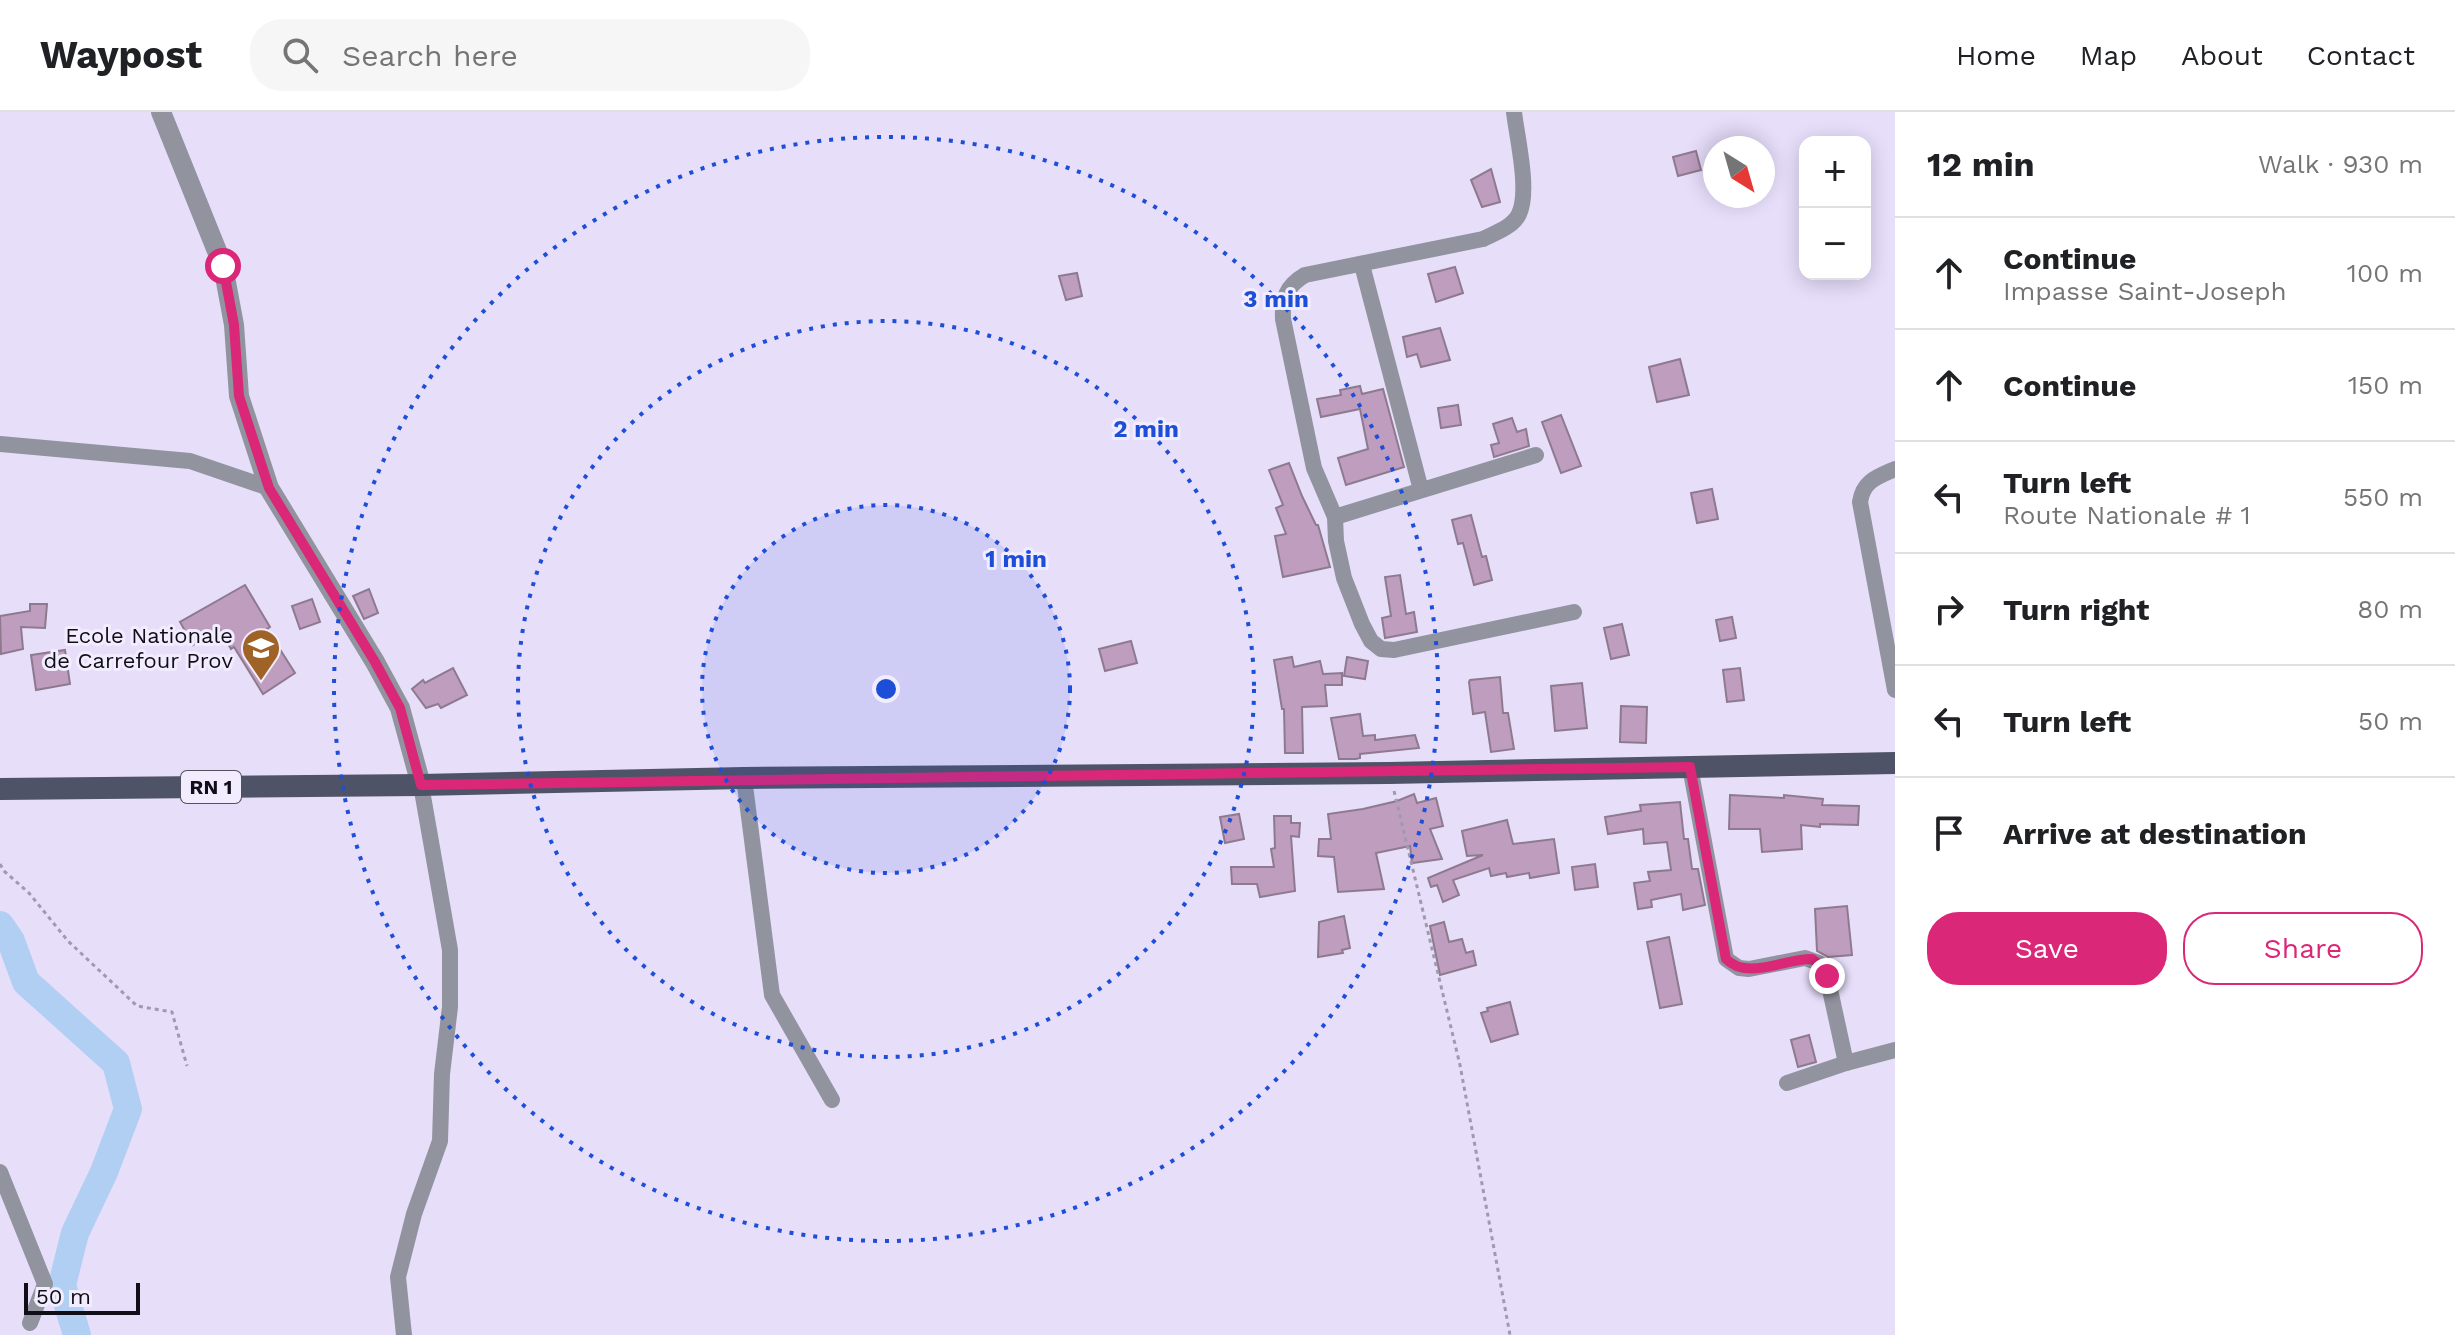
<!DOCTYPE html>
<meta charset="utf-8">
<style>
:root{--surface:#fff;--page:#f6f6f6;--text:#202124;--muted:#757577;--line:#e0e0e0;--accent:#db2777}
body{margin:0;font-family:"Work Sans",sans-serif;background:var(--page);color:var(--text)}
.controls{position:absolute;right:24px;top:24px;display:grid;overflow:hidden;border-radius:16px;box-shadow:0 4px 20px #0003}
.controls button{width:72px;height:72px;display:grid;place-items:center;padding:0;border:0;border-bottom:2px solid var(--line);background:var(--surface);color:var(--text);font:40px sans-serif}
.compass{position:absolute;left:1703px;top:24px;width:72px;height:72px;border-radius:50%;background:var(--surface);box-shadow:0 4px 20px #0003;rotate:143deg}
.scale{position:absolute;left:24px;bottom:20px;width:116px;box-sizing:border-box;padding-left:8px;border:4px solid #110e17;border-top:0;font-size:22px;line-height:28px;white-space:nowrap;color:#110e17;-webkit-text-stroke:6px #f2edfe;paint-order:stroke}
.stop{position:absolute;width:24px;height:24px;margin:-18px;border:6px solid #db2777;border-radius:50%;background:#fff}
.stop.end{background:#db2777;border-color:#fff;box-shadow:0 2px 8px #0008}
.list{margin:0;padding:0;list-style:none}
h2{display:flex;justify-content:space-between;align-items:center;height:104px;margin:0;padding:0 32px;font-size:34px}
h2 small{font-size:26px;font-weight:400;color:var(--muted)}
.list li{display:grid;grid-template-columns:52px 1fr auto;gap:24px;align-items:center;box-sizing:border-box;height:112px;padding:0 32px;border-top:2px solid var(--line)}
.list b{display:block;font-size:30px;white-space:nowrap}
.list p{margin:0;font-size:26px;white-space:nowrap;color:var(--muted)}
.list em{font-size:26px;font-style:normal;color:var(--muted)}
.actions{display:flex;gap:16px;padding:24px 32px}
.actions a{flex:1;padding:18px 0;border:2px solid var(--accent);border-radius:32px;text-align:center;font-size:28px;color:var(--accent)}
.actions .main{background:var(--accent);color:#fff}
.icon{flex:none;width:44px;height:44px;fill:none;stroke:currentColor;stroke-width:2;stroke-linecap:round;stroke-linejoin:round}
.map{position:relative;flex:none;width:1895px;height:1223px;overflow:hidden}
header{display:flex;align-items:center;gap:48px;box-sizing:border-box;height:112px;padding:0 40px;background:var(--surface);border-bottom:2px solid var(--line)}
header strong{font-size:38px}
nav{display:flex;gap:44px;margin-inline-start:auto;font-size:28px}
.search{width:560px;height:72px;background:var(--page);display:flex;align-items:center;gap:20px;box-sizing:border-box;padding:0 28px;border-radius:32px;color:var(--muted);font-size:30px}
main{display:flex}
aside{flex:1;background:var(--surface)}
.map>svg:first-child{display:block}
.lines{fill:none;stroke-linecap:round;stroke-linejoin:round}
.river{stroke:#b0cff3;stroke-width:28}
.building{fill:#be9dbf;stroke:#8e7a8f;stroke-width:2}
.path{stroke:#a099af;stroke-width:3;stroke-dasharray:4 4;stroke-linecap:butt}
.minor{stroke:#91939f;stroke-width:16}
.tertiary{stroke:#91939f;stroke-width:20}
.primary{stroke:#4f5367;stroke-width:22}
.route{stroke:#db2777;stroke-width:10}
.ring{fill:none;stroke:#1d4ed8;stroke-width:4;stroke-dasharray:4 8}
.labels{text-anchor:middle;stroke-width:6;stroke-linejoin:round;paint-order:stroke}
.shield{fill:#f2edfe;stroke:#54515c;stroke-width:2}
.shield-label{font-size:20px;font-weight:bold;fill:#110e17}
.poi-label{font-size:22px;fill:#110e17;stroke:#f2edfe;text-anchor:end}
.centre{fill:#1d4ed8;stroke:#f2edfe;stroke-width:4}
.ring-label{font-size:24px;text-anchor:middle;font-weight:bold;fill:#1d4ed8;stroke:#f2edfe;stroke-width:6;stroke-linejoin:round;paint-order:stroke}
</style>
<header>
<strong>Waypost</strong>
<div class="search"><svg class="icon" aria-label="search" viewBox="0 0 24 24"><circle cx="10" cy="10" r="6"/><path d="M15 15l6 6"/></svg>Search here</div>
<nav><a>Home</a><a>Map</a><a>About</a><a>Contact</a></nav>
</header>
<main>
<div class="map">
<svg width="1895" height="1223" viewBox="0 0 1895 1223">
<rect width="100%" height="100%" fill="#e7defa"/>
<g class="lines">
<path class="river" d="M 0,813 L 11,829 L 26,870 L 116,951 L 128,997 L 104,1060 L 75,1121 L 62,1173 L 77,1223"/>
</g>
<g class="building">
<path d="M 1696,39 L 1701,58 L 1678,64 L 1673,45 Z"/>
<path d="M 1491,57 L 1500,90 L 1482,95 L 1471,68 Z"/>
<path d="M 1455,155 L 1463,181 L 1436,190 L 1428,162 Z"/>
<path d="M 1077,161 L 1082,184 L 1066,188 L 1059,164 Z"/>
<path d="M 1440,216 L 1450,248 L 1421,255 L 1417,242 L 1407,245 L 1403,225 Z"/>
<path d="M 1680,247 L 1689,283 L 1657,290 L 1649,255 Z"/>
<path d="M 1360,274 L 1362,282 L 1383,277 L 1404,355 L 1346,373 L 1338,346 L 1368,337 L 1360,297 L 1321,305 L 1317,287 L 1341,283 L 1340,278 Z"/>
<path d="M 1458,293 L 1461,313 L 1441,316 L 1438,296 Z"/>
<path d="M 1561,303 L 1581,354 L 1561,361 L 1542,310 Z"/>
<path d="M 1512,306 L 1517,320 L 1526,317 L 1529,334 L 1494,345 L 1491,333 L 1499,331 L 1493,312 Z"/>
<path d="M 1289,351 L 1302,384 L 1316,413 L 1318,413 L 1330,455 L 1283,465 L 1275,424 L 1286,422 L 1276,396 L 1283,393 L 1269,358 Z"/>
<path d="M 1712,377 L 1718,407 L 1697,411 L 1691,381 Z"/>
<path d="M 1471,403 L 1482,445 L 1486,444 L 1492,468 L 1474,473 L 1463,431 L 1458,432 L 1452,408 Z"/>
<path d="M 1400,463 L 1406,502 L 1414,500 L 1417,520 L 1385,526 L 1382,506 L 1391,504 L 1385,465 Z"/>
<path d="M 245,473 L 270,515 L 267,517 L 295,561 L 263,582 L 234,535 L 231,537 L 220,517 L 193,533 L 180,510 Z"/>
<path d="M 369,477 L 378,501 L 364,507 L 353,484 Z"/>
<path d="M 312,487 L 320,510 L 300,517 L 292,494 Z"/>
<path d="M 30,492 L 47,492 L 45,516 L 21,515 L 23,537 L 1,542 L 0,504 L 30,499 Z"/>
<path d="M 1732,505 L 1736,526 L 1720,529 L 1716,508 Z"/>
<path d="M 1622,512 L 1629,543 L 1611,547 L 1604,516 Z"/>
<path d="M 1131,529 L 1137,551 L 1105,559 L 1099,537 Z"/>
<path d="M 65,538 L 70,572 L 36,578 L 31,543 Z"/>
<path d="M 1292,545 L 1294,555 L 1320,549 L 1323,562 L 1342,561 L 1342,573 L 1325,573 L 1327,594 L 1302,595 L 1303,641 L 1285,641 L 1284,597 L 1282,597 L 1274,548 Z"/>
<path d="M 1347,545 L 1368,549 L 1365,567 L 1344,564 Z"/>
<path d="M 453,556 L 467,583 L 441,596 L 438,592 L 426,596 L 412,577 L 423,568 L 425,571 Z"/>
<path d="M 1740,556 L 1744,588 L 1727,590 L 1723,558 Z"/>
<path d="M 1500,565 L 1503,601 L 1508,601 L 1514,637 L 1491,640 L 1485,600 L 1473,602 L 1469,570 L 1470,568 Z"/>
<path d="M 1582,571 L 1587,616 L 1555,619 L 1551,574 Z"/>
<path d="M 1621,594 L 1647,595 L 1646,631 L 1620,630 Z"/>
<path d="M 1360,602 L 1363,624 L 1375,623 L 1375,628 L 1415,623 L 1419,636 L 1360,642 L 1360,646 L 1356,647 L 1339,647 L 1331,606 Z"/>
<path d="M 1414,682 L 1417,691 L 1436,686 L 1443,714 L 1430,717 L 1442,747 L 1412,751 L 1410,734 L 1376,741 L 1384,777 L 1338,780 L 1334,745 L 1318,744 L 1319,727 L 1331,727 L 1328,702 L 1363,697 L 1397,689 Z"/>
<path d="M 1730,683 L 1784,686 L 1784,683 L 1823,687 L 1822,693 L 1859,694 L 1858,713 L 1820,712 L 1820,715 L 1801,713 L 1802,737 L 1762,740 L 1760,717 L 1729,717 Z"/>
<path d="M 1680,690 L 1684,727 L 1688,727 L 1692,757 L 1698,757 L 1705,793 L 1683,798 L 1681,782 L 1651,788 L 1652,795 L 1638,797 L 1634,771 L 1650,769 L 1648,760 L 1671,758 L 1667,730 L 1644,732 L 1643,717 L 1608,722 L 1605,705 L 1641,699 L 1640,693 Z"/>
<path d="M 1239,702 L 1244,727 L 1225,731 L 1220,705 Z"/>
<path d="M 1274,704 L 1291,704 L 1291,711 L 1300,711 L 1299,725 L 1291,724 L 1295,779 L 1260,785 L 1257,772 L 1232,772 L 1231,755 L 1274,755 L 1271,737 L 1275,736 Z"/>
<path d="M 1507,708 L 1513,732 L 1554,727 L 1559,761 L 1530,766 L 1529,761 L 1507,765 L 1506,761 L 1491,764 L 1489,756 L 1453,768 L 1459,783 L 1443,790 L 1437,773 L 1431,775 L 1428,766 L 1483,743 L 1467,744 L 1462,719 Z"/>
<path d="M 1595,752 L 1598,775 L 1575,778 L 1572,755 Z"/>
<path d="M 1847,794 L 1852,843 L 1828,845 L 1817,839 L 1815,797 Z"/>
<path d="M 1344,804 L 1350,836 L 1342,838 L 1343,841 L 1318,845 L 1319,810 Z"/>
<path d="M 1444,810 L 1449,830 L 1462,827 L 1466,841 L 1473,839 L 1476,853 L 1440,863 L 1430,814 Z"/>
<path d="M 1669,825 L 1682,892 L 1660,896 L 1647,830 Z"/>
<path d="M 1510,890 L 1518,922 L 1491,930 L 1481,901 L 1488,899 L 1487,896 Z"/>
<path d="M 1809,923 L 1816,950 L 1798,955 L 1791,928 Z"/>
</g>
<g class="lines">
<g class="path">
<path d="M 1394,679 L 1460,953 L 1510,1223"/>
<path d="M 0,752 L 4,759 L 29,781 L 68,829 L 137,894 L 172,900 L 187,954"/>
</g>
<g class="minor">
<path d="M 1514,0 C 1517,26 1530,79 1519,102 C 1513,115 1495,121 1483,127 L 1305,163 C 1286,174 1282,187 1283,207 L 1314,356 L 1335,405 L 1336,429 L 1344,466 L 1362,512 L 1371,529 L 1381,537 L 1394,538 L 1574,500"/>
<path d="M 1362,153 L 1421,378"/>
<path d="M 0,332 L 190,349 L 269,376"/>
<path d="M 1895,357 C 1877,365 1863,369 1860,390 L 1895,578"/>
<path d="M 1335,405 L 1536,343"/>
<path d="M 1690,655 L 1726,847 L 1739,856 L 1749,857 L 1805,846 L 1819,851 L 1827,864 L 1846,951 L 1895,938"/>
<path d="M 744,666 L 772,883 L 832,988"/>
<path d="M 1787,971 L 1846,951"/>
<path d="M 0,1060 L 45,1172 L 30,1211"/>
<path d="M 404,1223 L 398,1165 L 414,1102 L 440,1029 L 442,962 L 450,895 L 450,838 L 421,673"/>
</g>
<path class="tertiary" d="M 161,0 L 223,154 L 234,213 L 239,284 L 269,376 L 375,550 L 400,596 L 421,673"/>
<path class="primary" d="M 0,677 L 421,673 L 744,666 L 1389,661 L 1895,651"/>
</g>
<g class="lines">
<path class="route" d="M 223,154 L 234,213 L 239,284 L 269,376 L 375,550 L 400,596 L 421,673 C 844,664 1267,663 1690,655 L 1726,847 C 1748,869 1785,846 1812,847 L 1825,857 L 1827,864"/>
</g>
<circle cx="886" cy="577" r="184" fill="#1d4ed8" fill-opacity=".12"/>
<g class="ring">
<circle cx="886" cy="577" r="184"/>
<circle cx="886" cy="577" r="368"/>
<circle cx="886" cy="577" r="552"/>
</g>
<defs>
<g id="school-pin" transform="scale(2)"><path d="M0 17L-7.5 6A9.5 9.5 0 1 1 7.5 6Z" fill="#a06327" stroke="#f2edfe"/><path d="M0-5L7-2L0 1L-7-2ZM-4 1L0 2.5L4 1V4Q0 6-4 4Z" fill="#fff"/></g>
</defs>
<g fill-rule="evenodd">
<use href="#school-pin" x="261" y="536"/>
</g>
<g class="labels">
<rect class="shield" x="181" y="659" width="60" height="32" rx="6"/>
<g class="shield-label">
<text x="211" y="682">RN 1</text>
</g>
<g class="poi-label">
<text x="233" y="531">Ecole Nationale<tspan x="233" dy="25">de Carrefour Prov</tspan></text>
</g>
</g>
<circle cx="886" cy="577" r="12" class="centre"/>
<g class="ring-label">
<text x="1276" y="195">3 min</text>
<text x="1146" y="325">2 min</text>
<text x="1016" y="455">1 min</text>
</g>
</svg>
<div class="controls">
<button>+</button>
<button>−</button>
</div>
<svg class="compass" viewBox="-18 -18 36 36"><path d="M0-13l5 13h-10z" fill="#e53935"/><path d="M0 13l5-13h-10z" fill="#757577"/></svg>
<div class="scale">50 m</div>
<div class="stop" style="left:223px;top:154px"></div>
<div class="stop end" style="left:1827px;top:864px"></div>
</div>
<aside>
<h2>12 min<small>Walk · 930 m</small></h2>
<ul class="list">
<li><svg class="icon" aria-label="ahead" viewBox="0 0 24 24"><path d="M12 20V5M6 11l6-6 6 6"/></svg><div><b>Continue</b><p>Impasse Saint-Joseph</p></div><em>100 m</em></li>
<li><svg class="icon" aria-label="ahead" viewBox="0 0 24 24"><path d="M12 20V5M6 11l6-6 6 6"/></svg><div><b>Continue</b></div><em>150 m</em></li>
<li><svg class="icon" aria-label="left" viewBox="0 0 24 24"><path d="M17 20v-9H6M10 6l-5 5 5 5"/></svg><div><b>Turn left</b><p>Route Nationale # 1</p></div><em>550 m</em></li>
<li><svg class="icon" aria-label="right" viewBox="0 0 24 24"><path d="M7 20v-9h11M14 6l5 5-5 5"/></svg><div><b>Turn right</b></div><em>80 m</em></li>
<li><svg class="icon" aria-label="left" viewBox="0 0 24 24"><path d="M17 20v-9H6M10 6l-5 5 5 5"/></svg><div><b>Turn left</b></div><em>50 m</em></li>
<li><svg class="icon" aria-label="arrive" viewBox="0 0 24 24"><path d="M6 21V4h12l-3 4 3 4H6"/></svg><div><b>Arrive at destination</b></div></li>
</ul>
<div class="actions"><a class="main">Save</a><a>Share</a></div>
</aside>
</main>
